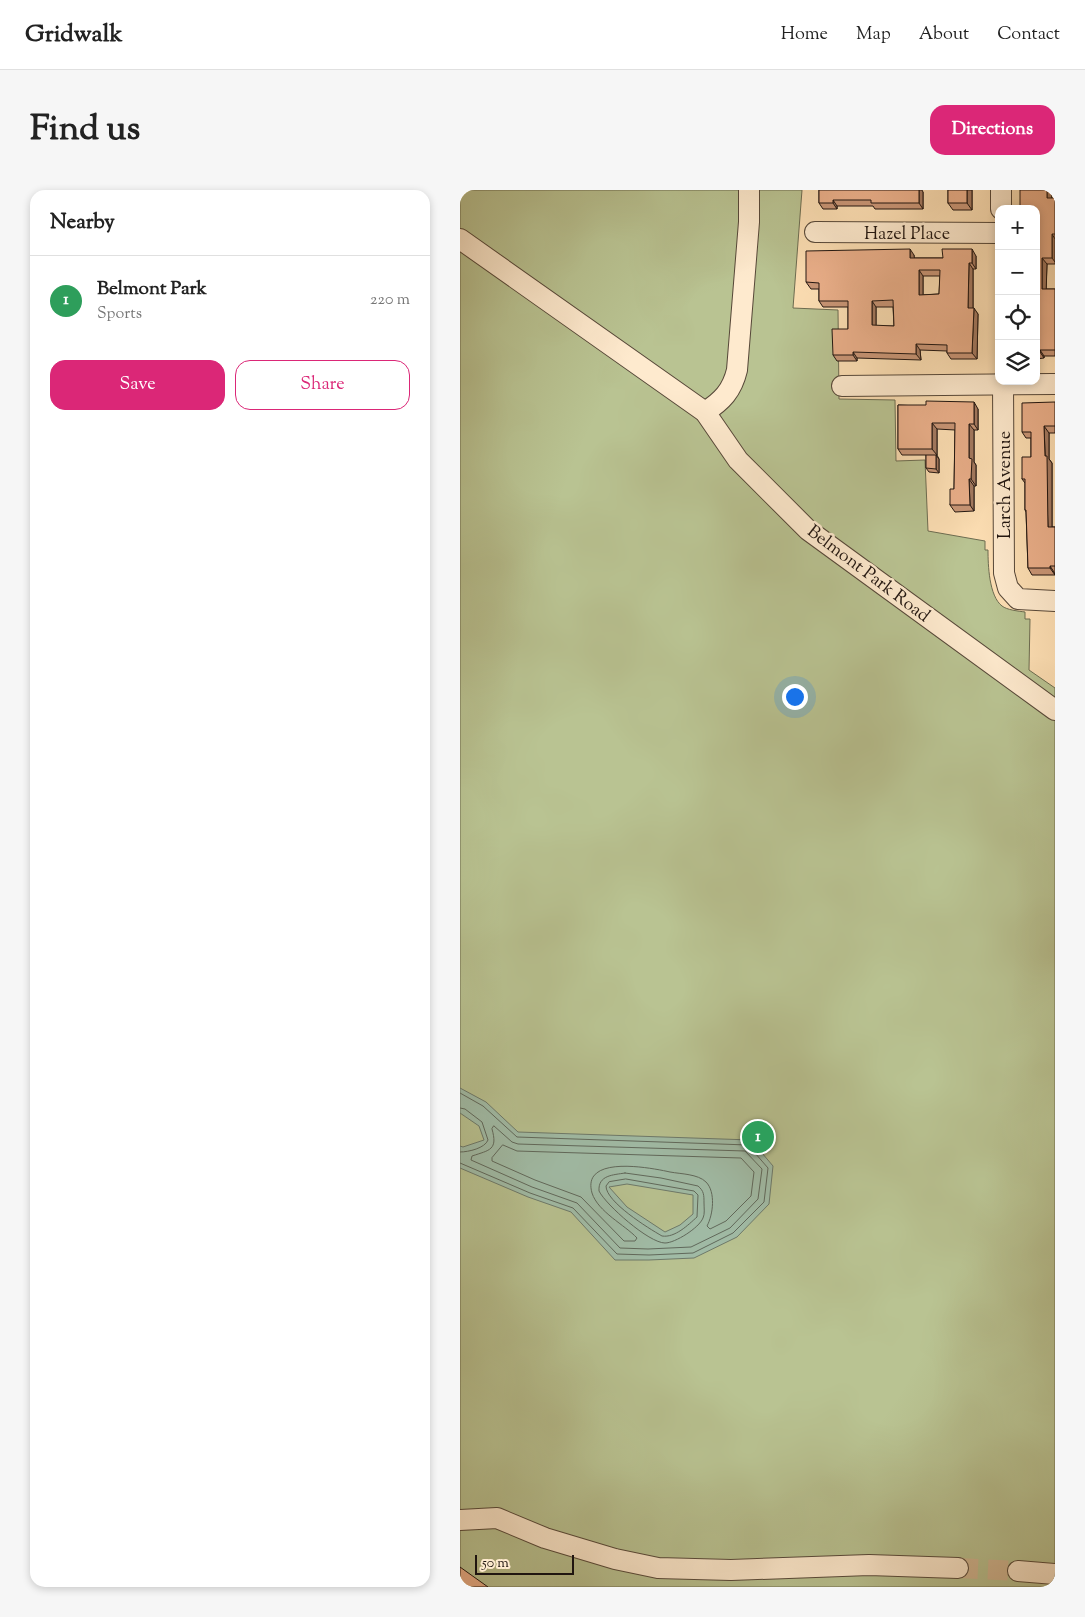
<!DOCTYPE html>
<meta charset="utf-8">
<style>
:root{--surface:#fff;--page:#f6f6f6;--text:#222;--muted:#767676;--line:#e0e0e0;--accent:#db2777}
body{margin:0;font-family:"Sorts Mill Goudy",serif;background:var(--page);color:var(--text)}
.controls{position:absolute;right:15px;top:15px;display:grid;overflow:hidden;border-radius:10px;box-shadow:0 2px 8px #0003}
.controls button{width:45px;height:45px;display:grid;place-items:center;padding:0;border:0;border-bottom:1px solid var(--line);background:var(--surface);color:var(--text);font:25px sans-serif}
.scale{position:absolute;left:15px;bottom:12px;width:99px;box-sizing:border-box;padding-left:5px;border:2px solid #201510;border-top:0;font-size:14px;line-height:18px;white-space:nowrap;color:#201510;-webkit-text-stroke:4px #feeace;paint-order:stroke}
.you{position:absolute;left:334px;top:506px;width:18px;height:18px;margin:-12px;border:4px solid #fff;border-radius:50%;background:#1a73e8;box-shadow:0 0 0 8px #1a73e833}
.badge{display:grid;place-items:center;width:32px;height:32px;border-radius:50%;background:var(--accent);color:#fff;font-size:16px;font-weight:700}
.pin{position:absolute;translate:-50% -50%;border:2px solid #fff;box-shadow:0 1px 5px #0006}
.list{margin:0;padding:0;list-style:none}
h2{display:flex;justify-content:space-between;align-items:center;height:65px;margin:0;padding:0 20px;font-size:21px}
h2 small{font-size:16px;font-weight:400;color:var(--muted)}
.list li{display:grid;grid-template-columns:32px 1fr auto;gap:15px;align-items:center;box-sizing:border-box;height:90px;padding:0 20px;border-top:1px solid var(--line)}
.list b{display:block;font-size:19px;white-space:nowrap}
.list p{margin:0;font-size:16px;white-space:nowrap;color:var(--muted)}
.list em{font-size:16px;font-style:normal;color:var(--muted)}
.actions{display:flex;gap:10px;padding:15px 20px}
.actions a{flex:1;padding:11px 0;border:1px solid var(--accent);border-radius:15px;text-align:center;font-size:18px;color:var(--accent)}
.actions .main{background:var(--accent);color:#fff}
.icon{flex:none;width:28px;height:28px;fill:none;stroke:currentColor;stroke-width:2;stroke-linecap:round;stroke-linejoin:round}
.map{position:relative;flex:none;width:595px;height:1397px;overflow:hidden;border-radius:15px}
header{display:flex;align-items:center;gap:30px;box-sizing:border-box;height:70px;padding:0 25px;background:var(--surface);border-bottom:1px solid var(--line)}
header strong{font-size:24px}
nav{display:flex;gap:28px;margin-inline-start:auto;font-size:18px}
.intro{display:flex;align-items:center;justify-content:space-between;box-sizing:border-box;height:120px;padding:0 30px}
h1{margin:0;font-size:35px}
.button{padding:12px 22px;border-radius:15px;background:var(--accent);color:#fff;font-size:18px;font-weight:700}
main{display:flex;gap:30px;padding:0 30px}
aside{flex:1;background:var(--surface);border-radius:15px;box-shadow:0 2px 8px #0003}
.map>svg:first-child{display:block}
.green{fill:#b9c392;stroke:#6c6c51}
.water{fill:#a1bda8;stroke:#6d7a6b;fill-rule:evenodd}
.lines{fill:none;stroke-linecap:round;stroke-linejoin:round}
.shore{stroke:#60695c;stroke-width:1}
.minor-tunnel{stroke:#d1b793;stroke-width:20;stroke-dasharray:20 10;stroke-linecap:butt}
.minor-casing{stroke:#574839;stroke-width:22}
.minor{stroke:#feeace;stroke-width:20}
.wall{fill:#c99677;stroke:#201510;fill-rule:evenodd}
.shaded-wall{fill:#a47a61;stroke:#201510}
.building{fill:#eaaf8a;stroke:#201510;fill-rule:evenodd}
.labels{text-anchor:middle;stroke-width:5;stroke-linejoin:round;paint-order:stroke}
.street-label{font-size:18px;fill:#201510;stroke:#feeace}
</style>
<header>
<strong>Gridwalk</strong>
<nav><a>Home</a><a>Map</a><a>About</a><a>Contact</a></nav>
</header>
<div class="intro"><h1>Find us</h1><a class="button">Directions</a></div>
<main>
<aside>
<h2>Nearby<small></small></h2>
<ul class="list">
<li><span class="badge" style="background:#2e9e5b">1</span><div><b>Belmont Park</b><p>Sports</p></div><em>220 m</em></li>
</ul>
<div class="actions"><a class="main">Save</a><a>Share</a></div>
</aside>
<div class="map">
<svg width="595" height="1397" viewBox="0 0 595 1397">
<rect width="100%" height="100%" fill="#fddfb4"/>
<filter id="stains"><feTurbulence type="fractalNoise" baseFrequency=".004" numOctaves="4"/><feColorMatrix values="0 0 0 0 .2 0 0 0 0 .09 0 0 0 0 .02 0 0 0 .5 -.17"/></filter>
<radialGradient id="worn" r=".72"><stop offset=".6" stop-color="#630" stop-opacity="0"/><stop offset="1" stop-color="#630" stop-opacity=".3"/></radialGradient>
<path class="green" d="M 0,0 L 342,0 L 333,118 L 378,120 L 379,209 L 435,210 L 436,271 L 465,270 L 468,341 L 525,351 L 525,360 L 528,360 C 528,375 529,406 542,416 C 547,420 558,421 565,422 L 565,429 L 570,429 L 569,480 L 595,498 L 595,1397 L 0,1397 Z"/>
<path class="water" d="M 0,898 L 26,912 L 58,942 L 291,950 L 313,976 L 309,1014 L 277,1047 L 234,1068 L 189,1070 L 155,1070 L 111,1022 L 68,1007 L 0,978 L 0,956 L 3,957 L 24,950 L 19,936 L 0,923 ZM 167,994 L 233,1005 L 233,1024 L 220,1035 L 205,1042 L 167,1017 L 149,997 Z"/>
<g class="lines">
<g class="shore">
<path d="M 0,903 L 23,916 L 57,947 L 288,955 L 308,978 L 304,1012 L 273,1043 L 233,1063 L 189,1065 L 157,1064 L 113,1018 L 70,1003 L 0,973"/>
<path d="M 0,918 L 5,919 L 22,932 L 28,950 C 25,958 9,962 0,962"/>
<path d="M 34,936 L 52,952 L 58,954 L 285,961 L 302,979 L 298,1009 L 270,1038 L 231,1057 L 188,1059 L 160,1058 L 117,1013 L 72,997 L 11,970 L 12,966 C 30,960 38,960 32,939 Z"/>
<path d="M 43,955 L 57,961 L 281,968 L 294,982 L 291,1006 L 266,1031 L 250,1039 L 247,1036 C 253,1025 256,1002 246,992 C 238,984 221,984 210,982 C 192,978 121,964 132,1003 C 138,1022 165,1035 177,1048 L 175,1051 L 164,1051 L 121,1007 L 75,990 L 32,971 L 32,968 Z"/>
<path d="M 165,983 L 201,988 L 238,996 C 244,1001 244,1005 244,1013 C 244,1018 245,1024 243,1028 C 239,1038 215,1053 205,1053 C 189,1053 146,1015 139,1001 C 138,985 153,985 165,983 Z"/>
<path d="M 166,989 L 234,1001 L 238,1005 L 237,1027 C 228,1035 215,1048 202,1046 C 188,1038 146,1012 146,996 L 149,992 Z"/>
</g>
<path class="minor-tunnel" d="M 498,1378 L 558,1381"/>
<g class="minor-casing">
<g id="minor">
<path d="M 541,0 L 541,19"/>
<path d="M 355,42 L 539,43"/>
<path d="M 0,49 L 245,222 L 278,270 L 348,340 L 595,520"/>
<path d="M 543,191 L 544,383 L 548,398 L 558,409 L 595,411"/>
<path d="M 382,196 L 595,194"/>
<path d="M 245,222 C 262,211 272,201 277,180 L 289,32 L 289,0"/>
<path d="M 0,1330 L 37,1328 L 85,1348 L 155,1369 L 198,1378 L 271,1380 L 409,1375 L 498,1378"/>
<path d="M 558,1381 L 595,1384"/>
</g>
</g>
<use href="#minor" class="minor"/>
</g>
<g class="wall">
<path d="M 359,0 L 463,2 L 463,19 L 415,19 L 413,16 L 377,16 L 377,19 L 363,19 L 359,13 Z"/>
<path d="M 488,0 L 512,0 L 512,20 L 493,20 L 488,13 Z"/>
<path d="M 560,0 L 592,0 L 591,8 L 595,8 L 595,74 L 587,74 L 586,99 L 595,99 L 595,166 L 584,166 L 584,168 L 576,169 L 576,19 Z"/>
<path d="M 454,65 L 454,68 L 483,68 L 516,66 L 516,79 L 513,79 L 513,118 L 518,124 L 517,169 L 491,169 L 487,163 L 487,161 L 460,160 L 461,170 L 397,168 L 397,171 L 377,171 L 373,165 L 388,139 L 388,117 L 363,117 L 359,111 L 359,99 L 351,99 L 346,92 ZM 463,86 L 480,86 L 479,104 L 463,105 ZM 416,117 L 433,117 L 434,136 L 416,136 Z"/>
<path d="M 595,212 L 595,243 L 589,243 L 589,269 L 592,273 L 592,337 L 595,337 L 595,385 L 572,385 L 568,378 L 566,322 L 565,320 L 565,293 L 562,289 L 571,267 L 571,248 L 566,248 L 562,242 Z"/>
<path d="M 438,215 L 518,219 L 518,240 L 514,240 L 514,272 L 516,275 L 516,296 L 514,296 L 514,321 L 495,322 L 490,315 L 494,299 L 495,240 L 477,239 L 477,265 L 479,269 L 479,283 L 469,282 L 466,278 L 466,265 L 442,265 L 438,259 Z"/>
</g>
<g class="shaded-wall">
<path d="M 459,0 L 462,0 L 463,2 L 463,19 L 459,13 Z"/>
<path d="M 507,0 L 512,0 L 512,20 L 507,13 Z"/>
<path d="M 587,0 L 592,0 L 591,15 L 587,8 Z"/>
<path d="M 373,10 L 377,16 L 377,19 L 373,13 Z"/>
<path d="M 592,44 L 595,49 L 595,72 L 592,68 Z"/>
<path d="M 450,59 L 454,65 L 455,74 L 450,68 Z"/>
<path d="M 512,59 L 516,66 L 516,79 L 512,73 Z"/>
<path d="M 582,68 L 587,74 L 586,106 L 582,99 Z"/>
<path d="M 509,73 L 513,79 L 513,124 L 508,118 Z"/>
<path d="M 459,80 L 463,86 L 463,111 L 459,105 Z"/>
<path d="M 412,111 L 416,117 L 416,142 L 412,135 Z"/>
<path d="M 514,118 L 518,124 L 517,169 L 512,163 Z"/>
<path d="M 456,154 L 460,160 L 461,170 L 456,164 Z"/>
<path d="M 580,160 L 584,166 L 584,168 L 580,162 Z"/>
<path d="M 393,162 L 397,168 L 397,171 L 393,165 Z"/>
<path d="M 514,212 L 518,219 L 518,240 L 514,234 Z"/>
<path d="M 472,233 L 477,239 L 477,265 L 472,259 Z"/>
<path d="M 509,234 L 514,240 L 514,272 L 516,275 L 516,296 L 511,289 L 509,268 Z"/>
<path d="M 584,236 L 589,243 L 589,269 L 592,273 L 592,344 L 588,337 Z"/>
<path d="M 476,265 L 479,269 L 479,283 L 476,279 Z"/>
<path d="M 509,289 L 514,296 L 514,321 L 510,315 Z"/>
<path d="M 590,376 L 594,382 L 595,385 L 590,378 Z"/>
</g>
<g class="building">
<path d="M 359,0 L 459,0 L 459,13 L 411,13 L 411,10 L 373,10 L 373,13 L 359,13 Z"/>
<rect x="488" y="0" width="19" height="13"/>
<path d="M 560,0 L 587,0 L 587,8 L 595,8 L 595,44 L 592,44 L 592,68 L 582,68 L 582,99 L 595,99 L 595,160 L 580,160 L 580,162 L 576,162 L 576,19 L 560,19 Z"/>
<path d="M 450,59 L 450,68 L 483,68 L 482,59 L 512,59 L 512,73 L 509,73 L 508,118 L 514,118 L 512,163 L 487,163 L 487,155 L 456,154 L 456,164 L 393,162 L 393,165 L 373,165 L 372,139 L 388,139 L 388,111 L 359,111 L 359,93 L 346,92 L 346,61 ZM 459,80 L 480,80 L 479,104 L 459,105 ZM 433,110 L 434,136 L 412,135 L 412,111 Z"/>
<path d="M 466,211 L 514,212 L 514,234 L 509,234 L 509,268 L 512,269 L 511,289 L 509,289 L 510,315 L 490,315 L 490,299 L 494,299 L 495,233 L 472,233 L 472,259 L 438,259 L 438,215 L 466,215 Z"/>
<path d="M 595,212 L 595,236 L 584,236 L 585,266 L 587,266 L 588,337 L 595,337 L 595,376 L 590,376 L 590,378 L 568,378 L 566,320 L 565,320 L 565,289 L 562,289 L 562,267 L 571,267 L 571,242 L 562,242 L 562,213 Z"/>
<path d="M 466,265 L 476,265 L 476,279 L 466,278 Z"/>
<path d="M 0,1377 L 28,1397 L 0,1397 Z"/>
</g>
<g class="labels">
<g class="street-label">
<text x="447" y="49">Hazel Place</text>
<text transform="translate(544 295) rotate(-90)" y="6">Larch Avenue</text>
<text transform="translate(409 383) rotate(37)" y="6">Belmont Park Road</text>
</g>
</g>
<rect width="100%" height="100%" filter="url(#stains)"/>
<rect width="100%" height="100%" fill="url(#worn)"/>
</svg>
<div class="controls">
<button>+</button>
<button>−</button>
<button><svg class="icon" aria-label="locate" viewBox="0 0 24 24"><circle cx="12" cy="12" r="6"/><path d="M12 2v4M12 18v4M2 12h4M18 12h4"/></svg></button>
<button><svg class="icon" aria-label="layers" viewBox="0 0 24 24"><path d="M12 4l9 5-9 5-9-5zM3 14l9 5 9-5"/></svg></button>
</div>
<div class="scale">50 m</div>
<div class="you"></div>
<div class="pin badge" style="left:298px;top:947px;background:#2e9e5b">1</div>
</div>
</main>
